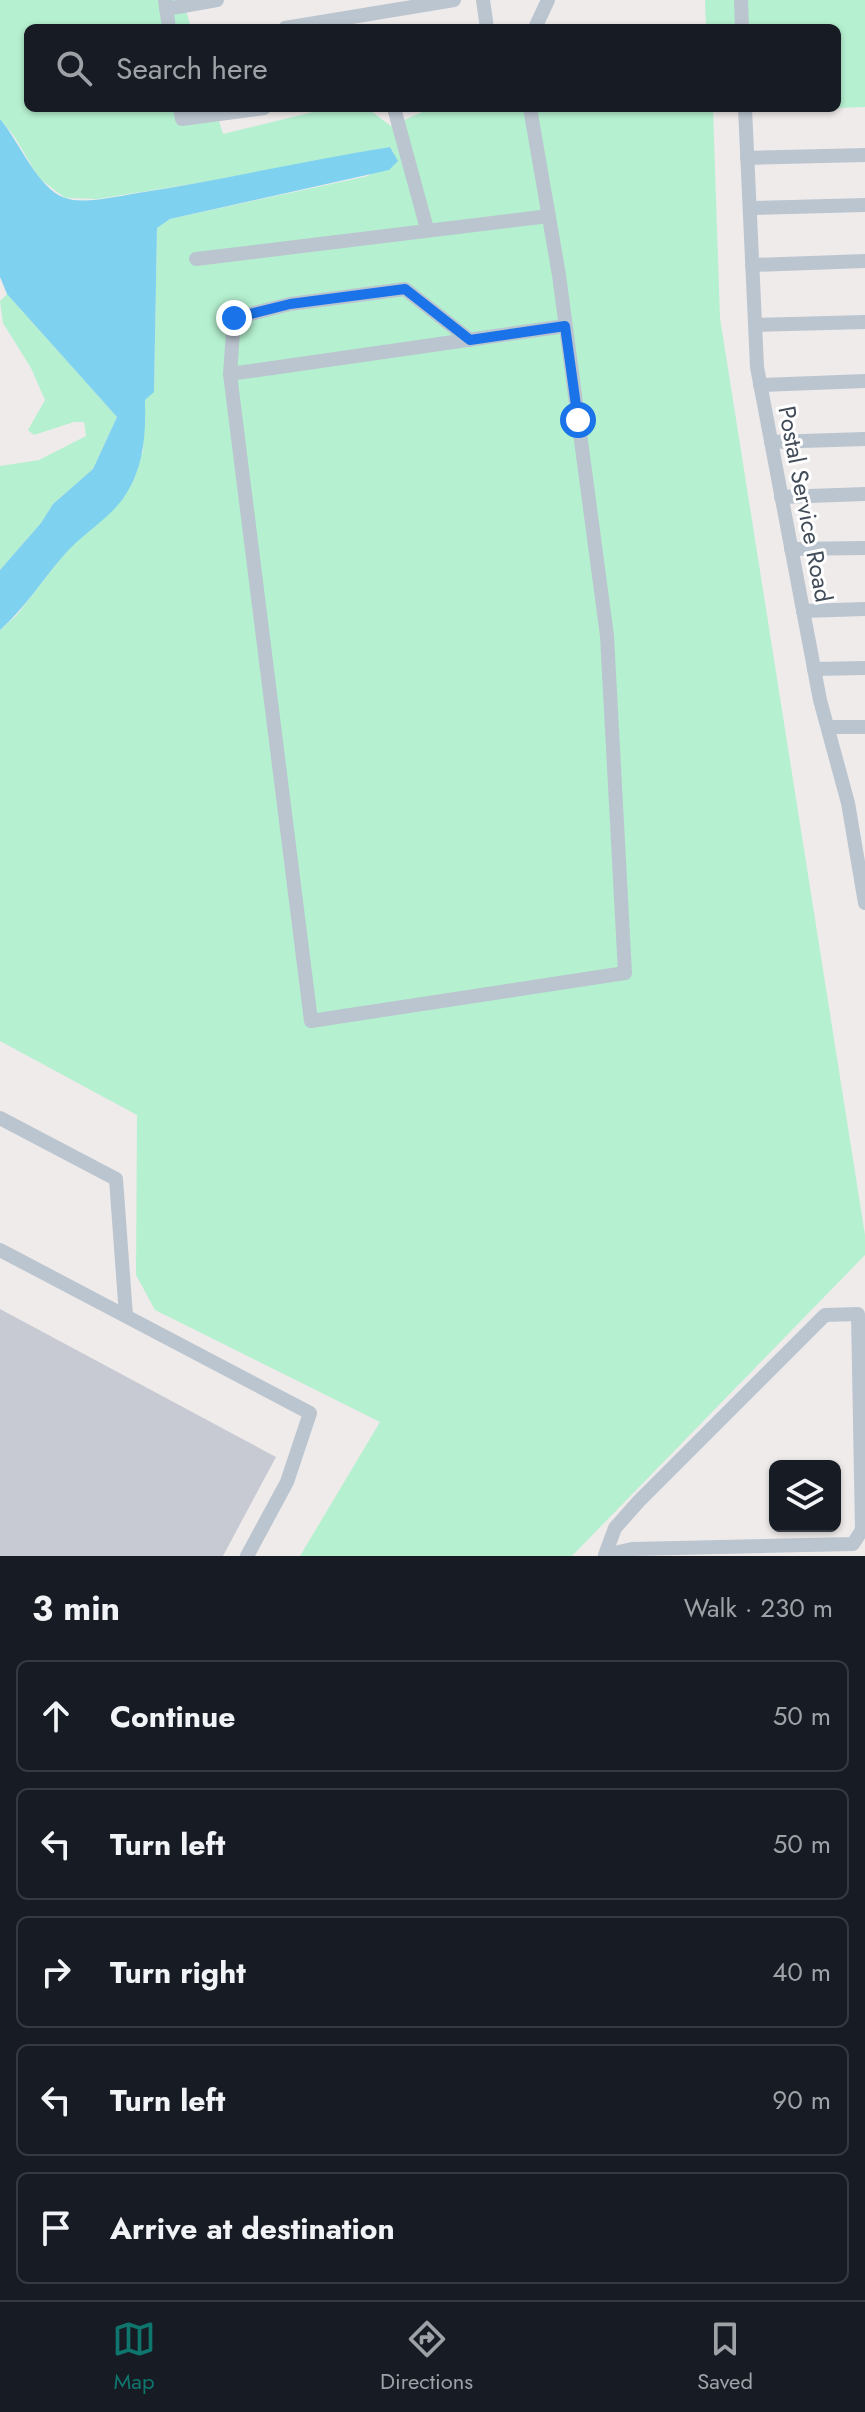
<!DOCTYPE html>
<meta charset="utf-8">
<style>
:root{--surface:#171b24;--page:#20242c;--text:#f1f3f6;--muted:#9ea1a6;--line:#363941;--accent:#0f766e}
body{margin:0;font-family:Jost,sans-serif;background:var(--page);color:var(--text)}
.controls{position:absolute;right:24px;bottom:24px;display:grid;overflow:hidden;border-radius:12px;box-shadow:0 2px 6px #0004}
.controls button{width:72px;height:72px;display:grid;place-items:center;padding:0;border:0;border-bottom:2px solid var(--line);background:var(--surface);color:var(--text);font:40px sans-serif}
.stop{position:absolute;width:24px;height:24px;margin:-18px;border:6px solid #1a73e8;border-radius:50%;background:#fff}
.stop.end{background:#1a73e8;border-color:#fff;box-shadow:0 2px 8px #0008}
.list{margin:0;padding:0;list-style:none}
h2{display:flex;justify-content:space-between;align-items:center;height:104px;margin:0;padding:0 32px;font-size:34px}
h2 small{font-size:26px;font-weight:400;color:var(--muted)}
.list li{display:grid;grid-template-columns:52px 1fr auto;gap:24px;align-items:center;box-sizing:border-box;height:112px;margin:0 16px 16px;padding:0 16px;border:2px solid var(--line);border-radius:12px}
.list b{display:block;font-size:30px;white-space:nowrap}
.list em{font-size:26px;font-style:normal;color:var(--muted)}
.icon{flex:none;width:44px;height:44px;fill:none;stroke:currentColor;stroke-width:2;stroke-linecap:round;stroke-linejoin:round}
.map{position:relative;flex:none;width:865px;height:1556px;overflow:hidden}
.search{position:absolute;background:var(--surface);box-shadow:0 2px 6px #0004;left:24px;right:24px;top:24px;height:88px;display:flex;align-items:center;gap:20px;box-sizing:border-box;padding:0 28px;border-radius:12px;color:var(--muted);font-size:30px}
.sheet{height:744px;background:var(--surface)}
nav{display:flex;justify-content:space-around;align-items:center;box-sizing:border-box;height:112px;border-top:2px solid var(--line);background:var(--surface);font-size:22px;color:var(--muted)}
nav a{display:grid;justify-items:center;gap:4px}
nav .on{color:var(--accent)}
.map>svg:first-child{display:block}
.green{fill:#b5f0d0}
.water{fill:#7fd1f0}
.building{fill:#c7cad2}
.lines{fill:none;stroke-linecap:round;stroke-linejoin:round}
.minor{stroke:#bbc5cf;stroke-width:14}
.route{stroke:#1a73e8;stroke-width:10}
.labels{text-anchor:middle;stroke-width:6;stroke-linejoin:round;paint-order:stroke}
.street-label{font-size:24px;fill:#434d5a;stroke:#fff}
</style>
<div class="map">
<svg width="865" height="1556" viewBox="0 0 865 1556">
<rect width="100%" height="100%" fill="#efebeb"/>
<g class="green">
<path d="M 0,0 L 183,0 L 191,28 L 28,28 L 28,108 L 215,108 L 223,134 L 329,108 L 367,108 L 391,126 L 431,108 L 713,108 L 720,318 L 865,1235 L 865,1255 L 572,1556 L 300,1556 L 380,1422 L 155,1310 L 136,1275 L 137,1115 L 0,1041 L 0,630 L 16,616 L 143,452 L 145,400 L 154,391 L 157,228 L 170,219 L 368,176 L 394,153 L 390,147 L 204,182 L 97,199 L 65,198 L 39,178 L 14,136 L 0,119 Z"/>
<path d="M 705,0 L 865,0 L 865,107 L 837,108 L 837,28 L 706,28 Z"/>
<path d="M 7,294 L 117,417 L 93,469 L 53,504 L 41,523 L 0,570 L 0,466 L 39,460 L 86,436 L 84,422 L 74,422 L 34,435 L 28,430 L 45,400 L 31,368 L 3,323 L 0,301 Z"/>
</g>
<path class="water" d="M 0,119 C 19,141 37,188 65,198 C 85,205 123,195 144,192 C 226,179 308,160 390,147 L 398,161 L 389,170 L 170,219 L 157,228 L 154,392 L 145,400 C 146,435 144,470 122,500 C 106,521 81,535 64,555 C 42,580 25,608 0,630 L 0,570 L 41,523 L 53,504 L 93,469 L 117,417 L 7,294 L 0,277 Z"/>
<path class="building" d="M 0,1309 L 276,1457 L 223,1556 L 0,1556 Z"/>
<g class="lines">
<g class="minor">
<path d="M 165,0 L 169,28"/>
<path d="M 483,0 L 487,28"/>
<path d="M 741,0 L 742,28"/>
<path d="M 166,9 L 217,0"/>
<path d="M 285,28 L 454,0"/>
<path d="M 535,28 L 548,0"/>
<path d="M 180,108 L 182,119 L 264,108"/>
<path d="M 394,108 L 427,229"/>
<path d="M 530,108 L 559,275 L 607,636 L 625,973 L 311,1021 L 230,374 L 565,326"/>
<path d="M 745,108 L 757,367 L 820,700 L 848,803 L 865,903"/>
<path d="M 747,158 L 865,155"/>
<path d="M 750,208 L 865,205"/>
<path d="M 196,259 L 549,216"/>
<path d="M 752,265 L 865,261"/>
<path d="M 755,325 L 865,322"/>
<path d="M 230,374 L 234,318 L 290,304 L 405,289 L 470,340"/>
<path d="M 760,385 L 865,381"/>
<path d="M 771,442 L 865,439"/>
<path d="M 781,497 L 865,494"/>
<path d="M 791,549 L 865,548"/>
<path d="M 803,611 L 865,609"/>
<path d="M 814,669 L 865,668"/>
<path d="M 828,727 L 865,727"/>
<path d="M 0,1118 L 116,1179 L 126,1316"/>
<path d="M 0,1250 L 310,1413 L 287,1482 L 247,1556"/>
<path d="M 858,1314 L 862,1530 L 853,1544 L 632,1549 L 605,1555 L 615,1528 L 639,1501 L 825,1315 Z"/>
</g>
</g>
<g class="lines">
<path class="route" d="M 234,318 L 290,304 L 405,289 L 470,340 L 565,326 L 578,420"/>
</g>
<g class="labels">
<g class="street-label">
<text transform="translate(805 504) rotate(79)" y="8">Postal Service Road</text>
</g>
</g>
</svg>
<div class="controls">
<button><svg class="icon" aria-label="layers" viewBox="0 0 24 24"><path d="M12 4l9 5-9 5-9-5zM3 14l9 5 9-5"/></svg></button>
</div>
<div class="stop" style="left:578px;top:420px"></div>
<div class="stop end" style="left:234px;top:318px"></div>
<div class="search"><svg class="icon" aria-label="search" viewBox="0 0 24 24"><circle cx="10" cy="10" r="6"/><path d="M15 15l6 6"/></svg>Search here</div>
</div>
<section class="sheet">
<h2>3 min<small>Walk · 230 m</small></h2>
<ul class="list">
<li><svg class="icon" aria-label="ahead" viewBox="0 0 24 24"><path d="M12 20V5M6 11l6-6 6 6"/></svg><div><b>Continue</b></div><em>50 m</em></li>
<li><svg class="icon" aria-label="left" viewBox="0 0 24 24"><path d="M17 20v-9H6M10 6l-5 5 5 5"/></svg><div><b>Turn left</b></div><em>50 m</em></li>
<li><svg class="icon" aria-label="right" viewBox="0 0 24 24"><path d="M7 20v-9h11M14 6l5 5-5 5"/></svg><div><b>Turn right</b></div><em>40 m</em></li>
<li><svg class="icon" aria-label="left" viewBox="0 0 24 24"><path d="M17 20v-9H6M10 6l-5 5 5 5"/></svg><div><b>Turn left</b></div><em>90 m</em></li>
<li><svg class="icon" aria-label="arrive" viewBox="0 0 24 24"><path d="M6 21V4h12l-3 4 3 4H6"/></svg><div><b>Arrive at destination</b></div></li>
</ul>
</section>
<nav>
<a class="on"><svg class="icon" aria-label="map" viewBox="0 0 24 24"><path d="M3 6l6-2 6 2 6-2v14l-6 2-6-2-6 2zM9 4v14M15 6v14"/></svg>Map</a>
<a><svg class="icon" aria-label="directions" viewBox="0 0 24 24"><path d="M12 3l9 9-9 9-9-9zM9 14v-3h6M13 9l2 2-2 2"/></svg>Directions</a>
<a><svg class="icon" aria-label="saved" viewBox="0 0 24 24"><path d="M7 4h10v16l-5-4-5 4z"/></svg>Saved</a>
</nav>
